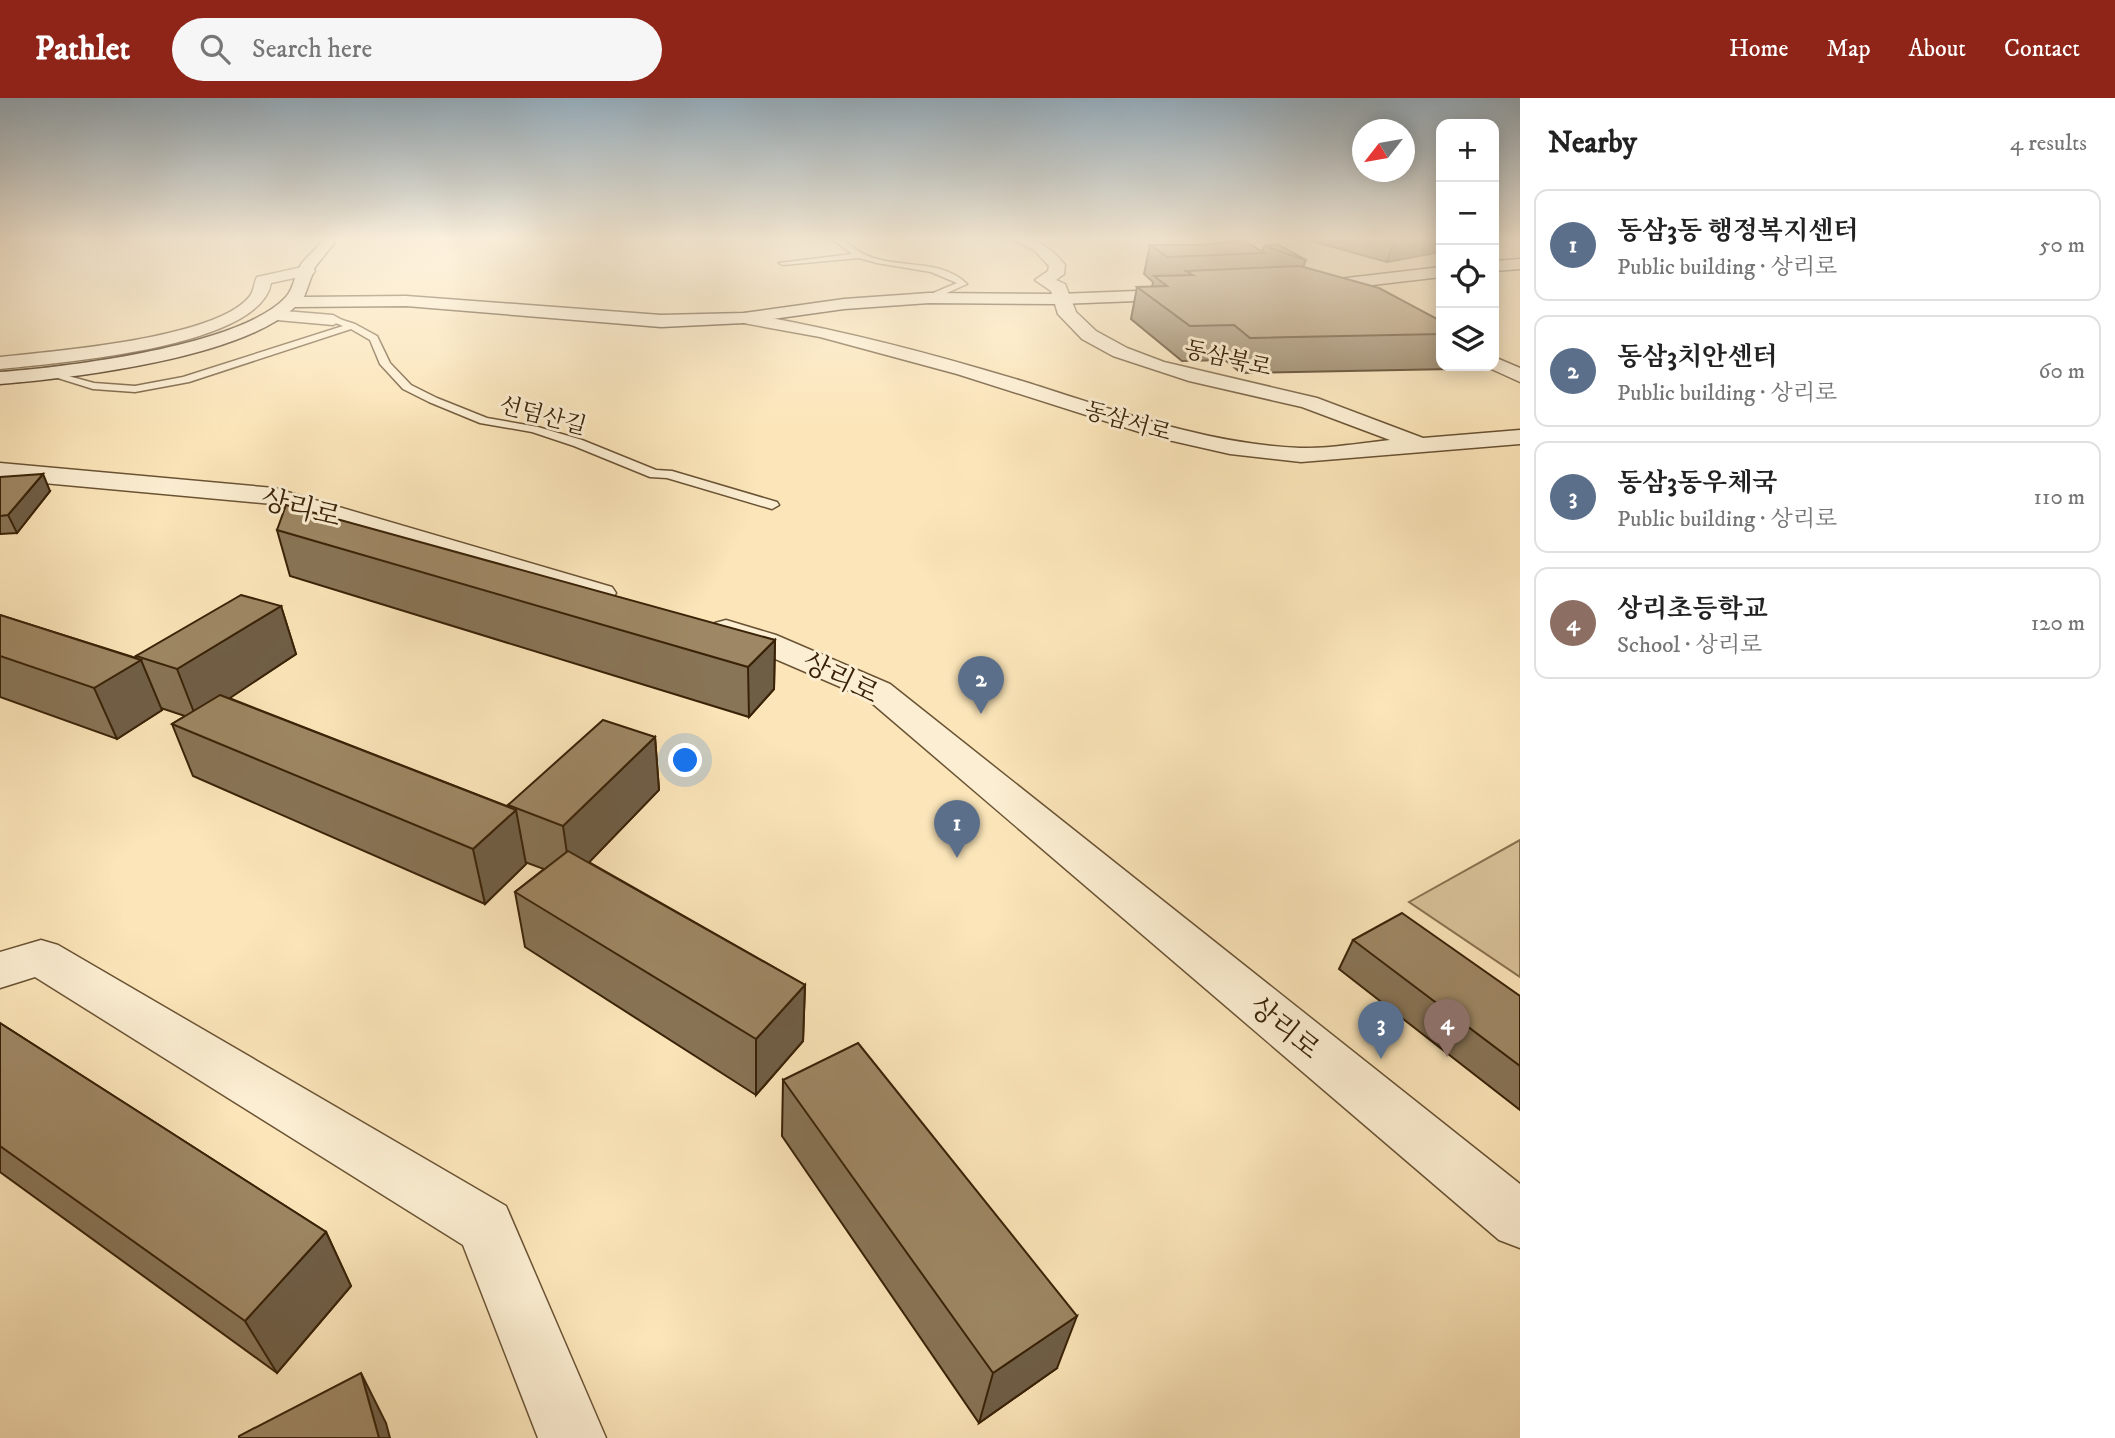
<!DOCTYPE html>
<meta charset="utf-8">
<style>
:root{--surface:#fff;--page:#f6f6f6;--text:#222;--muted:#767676;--line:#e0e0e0;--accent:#8f2418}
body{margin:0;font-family:"IM FELL DW Pica","Noto Serif KR",serif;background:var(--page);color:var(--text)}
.controls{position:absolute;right:21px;top:21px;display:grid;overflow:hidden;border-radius:14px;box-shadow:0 4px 18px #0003}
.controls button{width:63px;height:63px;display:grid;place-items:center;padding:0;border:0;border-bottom:2px solid var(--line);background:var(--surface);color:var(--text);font:35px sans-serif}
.compass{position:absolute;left:1352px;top:21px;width:63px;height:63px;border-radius:50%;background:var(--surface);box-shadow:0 4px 18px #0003;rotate:239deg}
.you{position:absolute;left:686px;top:663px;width:24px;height:24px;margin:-18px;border:5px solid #fff;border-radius:50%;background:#1a73e8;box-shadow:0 0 0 10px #1a73e833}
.badge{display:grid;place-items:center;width:46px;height:46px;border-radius:50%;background:var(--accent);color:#fff;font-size:23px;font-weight:700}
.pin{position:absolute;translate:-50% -58px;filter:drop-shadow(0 2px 4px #0008)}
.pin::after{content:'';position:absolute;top:37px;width:24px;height:21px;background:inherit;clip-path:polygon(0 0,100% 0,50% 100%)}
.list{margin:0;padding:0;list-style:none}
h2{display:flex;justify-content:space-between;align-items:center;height:91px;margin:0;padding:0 28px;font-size:30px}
h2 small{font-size:23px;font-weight:400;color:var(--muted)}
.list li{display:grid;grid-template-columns:46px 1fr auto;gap:21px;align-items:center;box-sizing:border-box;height:112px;margin:0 14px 14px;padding:0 14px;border:2px solid var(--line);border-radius:14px}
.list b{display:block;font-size:26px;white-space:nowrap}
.list p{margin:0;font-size:23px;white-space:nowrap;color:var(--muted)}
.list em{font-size:23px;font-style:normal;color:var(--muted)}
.icon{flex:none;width:38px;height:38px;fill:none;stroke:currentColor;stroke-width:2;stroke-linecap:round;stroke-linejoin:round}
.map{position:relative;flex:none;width:1520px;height:1340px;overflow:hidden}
header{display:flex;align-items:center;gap:42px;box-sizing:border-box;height:98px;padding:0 35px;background:var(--accent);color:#fff}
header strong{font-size:33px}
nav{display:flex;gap:38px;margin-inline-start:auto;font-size:24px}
.search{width:490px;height:63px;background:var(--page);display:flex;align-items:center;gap:18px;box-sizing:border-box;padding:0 24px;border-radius:38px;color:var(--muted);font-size:26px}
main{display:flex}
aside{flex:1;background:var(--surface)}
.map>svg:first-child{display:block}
.green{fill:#dac49b;stroke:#8a7351;stroke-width:2}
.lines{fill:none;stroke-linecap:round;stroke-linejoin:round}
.service-casing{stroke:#6a5334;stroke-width:3}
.minor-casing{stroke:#6a5334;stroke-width:3}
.tertiary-casing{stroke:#6a5334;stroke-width:3}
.secondary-casing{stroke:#392207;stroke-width:3}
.service{fill:#fceed2;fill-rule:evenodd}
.minor{fill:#fceed2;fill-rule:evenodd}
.tertiary{fill:#fceed2;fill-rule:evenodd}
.secondary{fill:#fceed2;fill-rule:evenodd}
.wall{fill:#887456;stroke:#392207;stroke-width:2}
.shaded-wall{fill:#6f5e46;stroke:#392207;stroke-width:2}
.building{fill:#9e8764;stroke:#392207;stroke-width:2}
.labels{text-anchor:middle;stroke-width:6;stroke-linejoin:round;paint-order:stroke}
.far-street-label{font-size:23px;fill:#392207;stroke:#fceed2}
.street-label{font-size:28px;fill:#392207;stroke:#fceed2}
</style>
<header>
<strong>Pathlet</strong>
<div class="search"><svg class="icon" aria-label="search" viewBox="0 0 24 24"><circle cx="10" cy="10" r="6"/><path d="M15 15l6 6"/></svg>Search here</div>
<nav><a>Home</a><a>Map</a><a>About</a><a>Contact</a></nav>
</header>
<main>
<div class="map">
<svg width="1520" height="1340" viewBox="0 0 1520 1340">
<rect width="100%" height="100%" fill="#fbe5b9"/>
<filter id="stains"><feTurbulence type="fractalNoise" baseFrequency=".00286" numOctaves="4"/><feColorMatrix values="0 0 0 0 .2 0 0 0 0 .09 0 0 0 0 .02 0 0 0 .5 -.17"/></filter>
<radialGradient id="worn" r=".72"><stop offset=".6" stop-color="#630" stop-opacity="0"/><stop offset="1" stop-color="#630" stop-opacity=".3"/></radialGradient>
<path class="green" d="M 1520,742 L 1520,879 L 1409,804 Z"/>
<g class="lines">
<g class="service-casing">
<g id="service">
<path d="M 829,139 C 844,139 854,152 868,158 C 899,171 941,160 967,186 L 929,203 L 926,198 L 957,185 L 931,174 L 877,165 L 859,160 L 783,167 L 779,165 L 852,156 Z"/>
<path d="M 333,219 L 355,226 L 377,238 L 390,265 L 411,287 L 437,300 L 487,320 L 538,329 L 582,342 L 656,372 L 672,373 L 777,404 L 779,407 L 772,411 L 667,380 L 650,379 L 574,348 L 532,334 L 480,325 L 429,304 L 403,291 L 380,266 L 370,242 L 351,231 L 189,284 L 135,294 L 93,291 L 45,276 L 50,273 L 94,285 L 135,288 L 183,279 L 343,228 L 328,222 Z"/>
</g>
</g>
<g class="minor-casing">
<g id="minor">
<path d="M 307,168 L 313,170 L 315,173 L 313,176 L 271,185 C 260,250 55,265 0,271 L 0,259 C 54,253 217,241 250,198 C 254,193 254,185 257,179 Z"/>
<path d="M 1494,259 L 1520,270 L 1520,284 L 1487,269 L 1494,268 Z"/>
<path d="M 41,842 L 58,847 L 506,1108 L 606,1340 L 538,1340 L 463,1147 L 35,879 L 0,890 L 0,854 Z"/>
</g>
</g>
<g class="tertiary-casing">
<g id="tertiary">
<path d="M 1009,139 C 1034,139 1049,147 1065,167 L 1064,176 L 1056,182 L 1065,186 L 1076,214 L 1096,233 L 1127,250 L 1164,264 L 1317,300 L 1423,340 L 1520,332 L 1520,346 L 1301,364 L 1230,356 L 1155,339 L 957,276 L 820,239 L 738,224 L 735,220 L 744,215 C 838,231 930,255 1022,283 C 1112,311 1204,346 1300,350 C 1329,351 1360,345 1390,342 L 1302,309 L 1189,283 L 1113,258 L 1082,241 L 1058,216 L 1051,193 L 1035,182 L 1048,173 L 1049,168 L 1035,153 Z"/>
<path d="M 1213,139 L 1228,139 L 1247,166 L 1267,180 L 1265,183 C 1240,189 1224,156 1213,139 Z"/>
<path d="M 272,212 L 333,217 L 342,222 L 333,227 L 266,221 L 263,217 Z"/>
<path d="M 0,365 L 274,390 L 612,489 L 616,495 L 612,501 L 601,504 L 590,501 L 272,406 L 0,381 Z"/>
<path d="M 726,522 L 776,537 L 890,586 L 1520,1086 L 1520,1150 L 1499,1142 L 866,600 L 752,551 L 715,539 L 710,532 L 715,525 Z"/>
</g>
</g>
<g class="secondary-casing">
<g id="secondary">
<path d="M 317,139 L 331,139 L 334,145 L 315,169 L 304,199 L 406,198 L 661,217 L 744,215 L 844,201 L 929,195 L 1059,196 L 1188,191 L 1197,196 L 1188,201 L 1059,206 L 929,205 L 844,211 L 744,225 L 661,229 L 406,208 L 295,209 C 240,260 75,280 0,286 L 0,274 C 67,269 241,248 286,199 C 294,190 294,179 299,170 C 304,160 314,154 320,145 Z"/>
<path d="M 1520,161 L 1520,171 L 1494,173 L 1494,163 Z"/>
<path d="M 1441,169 L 1441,179 L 1304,195 L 1296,190 L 1304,185 Z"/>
</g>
</g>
<use href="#service" class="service"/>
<use href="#minor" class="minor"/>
<use href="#tertiary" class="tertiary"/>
<use href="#secondary" class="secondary"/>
</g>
<g class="wall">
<path d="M 1297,139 L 1441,139 L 1387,164 Z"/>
<path d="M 1150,147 L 1200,147 L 1262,154 L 1264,148 L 1306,162 L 1303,169 L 1441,223 L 1441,268 L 1454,268 L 1452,271 L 1241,275 L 1225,262 L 1182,263 L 1131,221 L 1137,189 L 1152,189 L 1153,184 L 1144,176 Z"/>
<path d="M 0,379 L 50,393 L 17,435 L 0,436 Z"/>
<path d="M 277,432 L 775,542 L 774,591 L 749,619 L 290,478 Z"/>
<path d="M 281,508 L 296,556 L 229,600 L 509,709 L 508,707 L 655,639 L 659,692 L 589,764 L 805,887 L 803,943 L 756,997 L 525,849 L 515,794 L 544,771 L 525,764 L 526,766 L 485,806 L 193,678 L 172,626 L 185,618 L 161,610 L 162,612 L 117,641 L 0,599 L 0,517 L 136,560 L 136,558 Z"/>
<path d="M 1353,842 L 1520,898 L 1520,1012 L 1339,871 Z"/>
<path d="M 0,925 L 326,1134 L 351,1188 L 277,1275 L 0,1074 Z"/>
<path d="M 783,982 L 1057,1270 L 979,1325 L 782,1038 Z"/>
</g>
<g class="shaded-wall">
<path d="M 1441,139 L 1441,154 L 1387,164 L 1395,140 Z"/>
<path d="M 43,376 L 50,393 L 17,435 L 8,417 Z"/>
<path d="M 281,508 L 296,556 L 197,622 L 177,571 Z"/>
<path d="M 775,542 L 774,591 L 749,619 L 748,569 Z"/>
<path d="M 141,562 L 162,612 L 117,641 L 94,590 Z"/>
<path d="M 655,639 L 659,692 L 571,783 L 563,728 Z"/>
<path d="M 516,712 L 526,766 L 485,806 L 473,751 Z"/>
<path d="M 805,887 L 803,943 L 756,997 L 756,941 Z"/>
<path d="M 326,1134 L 351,1188 L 277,1275 L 245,1223 Z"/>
<path d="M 1077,1218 L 1057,1270 L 979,1325 L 993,1275 Z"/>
<path d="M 361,1275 L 386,1325 L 390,1340 L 379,1340 Z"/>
</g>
<g class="building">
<path d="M 1243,142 L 1264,155 L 1167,159 L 1150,147 L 1200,147 Z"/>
<path d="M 1277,146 L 1306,162 L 1264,148 Z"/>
<path d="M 1300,168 L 1379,190 L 1441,223 L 1441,236 L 1250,240 L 1234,227 L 1190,228 L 1137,189 L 1167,188 L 1154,178 L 1193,177 L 1186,173 Z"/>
<path d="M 43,376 L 8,417 L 0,418 L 0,379 Z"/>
<path d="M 286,407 L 775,542 L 748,569 L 277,432 Z"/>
<path d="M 241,497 L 281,508 L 177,571 L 136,558 Z"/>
<path d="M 0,517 L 141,562 L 94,590 L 0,558 Z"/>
<path d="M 220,597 L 516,712 L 473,751 L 172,626 Z"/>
<path d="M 603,622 L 655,639 L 563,728 L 508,707 Z"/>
<path d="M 568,753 L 805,887 L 756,941 L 515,794 Z"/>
<path d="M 1402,815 L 1520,898 L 1520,968 L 1353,842 Z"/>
<path d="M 0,925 L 326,1134 L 245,1223 L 0,1048 Z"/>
<path d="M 858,945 L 1077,1218 L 993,1275 L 783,982 Z"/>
<path d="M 361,1275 L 379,1340 L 239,1340 L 239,1338 Z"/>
</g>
<linearGradient id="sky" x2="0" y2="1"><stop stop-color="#95adbd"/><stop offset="0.43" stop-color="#fdf3e0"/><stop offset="1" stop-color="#fdf3e0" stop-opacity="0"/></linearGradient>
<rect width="1520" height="327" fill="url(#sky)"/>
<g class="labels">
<g class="far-street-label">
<text transform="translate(1228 260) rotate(13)" y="8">동삼북로</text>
<text transform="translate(543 317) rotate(15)" y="8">선덤산길</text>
<text transform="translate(1128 323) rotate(16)" y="8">동삼서로</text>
</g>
<g class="street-label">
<text transform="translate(301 409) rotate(14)" y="10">상리로</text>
<text transform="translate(841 579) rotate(26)" y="10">상리로</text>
<text transform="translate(1285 929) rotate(39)" y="10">상리로</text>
</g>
</g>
<rect width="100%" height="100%" filter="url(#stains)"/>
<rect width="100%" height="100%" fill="url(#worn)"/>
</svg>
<div class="controls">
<button>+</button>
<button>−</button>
<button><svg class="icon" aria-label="locate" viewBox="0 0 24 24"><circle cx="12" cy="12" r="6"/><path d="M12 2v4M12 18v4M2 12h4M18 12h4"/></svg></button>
<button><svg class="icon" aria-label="layers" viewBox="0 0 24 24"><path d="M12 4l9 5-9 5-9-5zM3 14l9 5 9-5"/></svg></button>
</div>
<svg class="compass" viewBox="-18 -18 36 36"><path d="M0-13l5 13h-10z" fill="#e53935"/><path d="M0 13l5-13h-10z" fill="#767676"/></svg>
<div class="you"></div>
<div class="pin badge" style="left:957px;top:760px;background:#5c6f8a">1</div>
<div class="pin badge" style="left:981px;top:616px;background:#5c6f8a">2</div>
<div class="pin badge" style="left:1381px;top:961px;background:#5c6f8a">3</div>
<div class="pin badge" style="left:1447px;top:959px;background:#8d6e63">4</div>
</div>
<aside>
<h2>Nearby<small>4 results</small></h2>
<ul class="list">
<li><span class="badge" style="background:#5c6f8a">1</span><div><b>동삼3동 행정복지센터</b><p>Public building · 상리로</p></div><em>50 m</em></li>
<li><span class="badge" style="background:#5c6f8a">2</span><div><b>동삼3치안센터</b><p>Public building · 상리로</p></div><em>60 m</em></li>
<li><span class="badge" style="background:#5c6f8a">3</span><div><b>동삼3동우체국</b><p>Public building · 상리로</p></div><em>110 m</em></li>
<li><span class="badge" style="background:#8d6e63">4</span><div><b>상리초등학교</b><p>School · 상리로</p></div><em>120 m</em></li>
</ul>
</aside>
</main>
